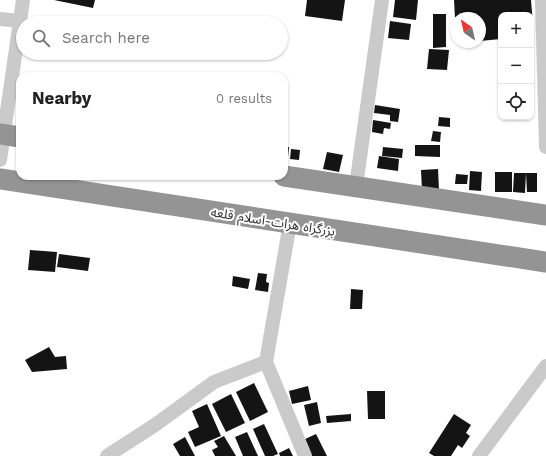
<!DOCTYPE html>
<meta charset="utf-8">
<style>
:root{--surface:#fff;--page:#f6f6f6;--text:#222;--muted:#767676;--line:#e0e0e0}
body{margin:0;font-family:"Work Sans","Noto Sans Arabic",sans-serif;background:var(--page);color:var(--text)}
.controls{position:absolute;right:12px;top:12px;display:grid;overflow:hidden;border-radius:8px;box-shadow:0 1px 3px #0004}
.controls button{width:36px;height:36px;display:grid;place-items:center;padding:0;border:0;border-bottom:1px solid var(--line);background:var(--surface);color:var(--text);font:20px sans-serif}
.compass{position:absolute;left:450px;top:12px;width:36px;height:36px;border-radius:50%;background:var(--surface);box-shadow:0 1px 3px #0004;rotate:326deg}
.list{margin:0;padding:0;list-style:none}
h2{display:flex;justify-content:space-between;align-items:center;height:52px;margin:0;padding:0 16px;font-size:17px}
h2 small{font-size:13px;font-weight:400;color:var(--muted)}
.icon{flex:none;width:22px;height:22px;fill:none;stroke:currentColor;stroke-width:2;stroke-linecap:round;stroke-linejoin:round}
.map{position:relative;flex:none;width:546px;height:456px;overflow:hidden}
.search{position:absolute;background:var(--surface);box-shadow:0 1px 3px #0004;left:16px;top:16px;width:272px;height:44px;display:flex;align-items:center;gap:10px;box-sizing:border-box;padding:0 14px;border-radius:22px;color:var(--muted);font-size:15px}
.panel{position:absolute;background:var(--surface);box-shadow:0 1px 3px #0004;left:16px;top:72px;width:272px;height:108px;border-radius:12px}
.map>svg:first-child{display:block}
.building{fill:#141414}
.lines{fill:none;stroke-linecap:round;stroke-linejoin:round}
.minor{stroke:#cacaca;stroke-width:14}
.highway{stroke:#949494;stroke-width:21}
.labels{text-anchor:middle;stroke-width:4;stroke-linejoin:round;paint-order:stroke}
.street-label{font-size:13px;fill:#2d2d2d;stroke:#fff}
</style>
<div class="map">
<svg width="546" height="456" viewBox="0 0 546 456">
<rect width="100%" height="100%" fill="#fff"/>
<g class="building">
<path d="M 54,0 L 95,0 L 93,8 Z"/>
<path d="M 307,0 L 345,0 L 342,21 L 305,16 Z"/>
<path d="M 395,0 L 418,0 L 416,20 L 393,17 Z"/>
<path d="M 454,0 L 531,0 L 534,37 L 531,37 L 531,15 L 501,15 L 501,39 L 480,41 L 480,18 L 455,18 Z"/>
<path d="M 433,14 L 446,14 L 446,47 L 433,48 Z"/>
<path d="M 390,21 L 411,24 L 409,40 L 388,38 Z"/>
<path d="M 429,49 L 449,50 L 447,70 L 427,69 Z"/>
<path d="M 375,105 L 400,109 L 398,122 L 390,121 L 390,115 L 374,113 Z"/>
<path d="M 439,117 L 450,118 L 450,127 L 438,126 Z"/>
<path d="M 373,120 L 391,123 L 390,129 L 384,128 L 383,134 L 372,132 Z"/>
<path d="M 433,131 L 441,132 L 440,142 L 431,141 Z"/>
<path d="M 415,145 L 440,145 L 440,157 L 415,156 Z"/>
<path d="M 284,147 L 289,147 L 288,157 L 284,156 Z"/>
<path d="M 383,147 L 403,149 L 402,158 L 382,156 Z"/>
<path d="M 291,149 L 300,150 L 299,160 L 290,159 Z"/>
<path d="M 327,152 L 343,155 L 339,172 L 323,169 Z"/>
<path d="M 379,156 L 399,159 L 398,171 L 377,168 Z"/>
<path d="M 438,169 L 439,190 L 422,190 L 421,170 Z"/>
<path d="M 470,171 L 482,172 L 481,191 L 469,190 Z"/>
<rect x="495" y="172" width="17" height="20"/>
<path d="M 514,173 L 526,173 L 525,193 L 513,192 Z"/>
<path d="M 526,173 L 537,173 L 537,192 L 527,192 Z"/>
<path d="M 456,174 L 468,175 L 467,184 L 455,184 Z"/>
<path d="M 30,250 L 57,252 L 55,272 L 28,270 Z"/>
<path d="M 59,254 L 90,258 L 88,271 L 57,267 Z"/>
<path d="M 258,273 L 267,274 L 266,282 L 269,283 L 268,292 L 255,290 Z"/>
<path d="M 233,276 L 250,279 L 248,289 L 232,286 Z"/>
<path d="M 351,289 L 363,290 L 362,309 L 350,309 Z"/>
<path d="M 49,347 L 55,357 L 66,356 L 67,369 L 32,372 L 25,360 Z"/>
<path d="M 254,383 L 268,412 L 250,421 L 236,392 Z"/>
<path d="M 308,386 L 311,400 L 292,404 L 289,391 Z"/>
<path d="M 367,391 L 385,391 L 385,419 L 368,419 Z"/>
<path d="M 231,394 L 245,423 L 226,432 L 212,404 Z"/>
<path d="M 317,402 L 321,423 L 309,426 L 304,405 Z"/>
<path d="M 207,404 L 221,436 L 195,447 L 188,432 L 199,427 L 192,411 Z"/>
<path d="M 351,414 L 351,421 L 327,423 L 326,416 Z"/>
<path d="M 454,414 L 471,425 L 466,433 L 470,436 L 462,448 L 458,445 L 451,456 L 434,456 L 429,453 Z"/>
<path d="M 264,424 L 278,454 L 273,456 L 265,456 L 253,429 Z"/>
<path d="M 247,432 L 258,456 L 243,456 L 235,437 Z"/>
<path d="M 316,434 L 327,456 L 311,456 L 303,440 Z"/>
<path d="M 224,436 L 236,456 L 215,456 L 212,450 L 218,447 L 214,441 Z"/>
<path d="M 185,437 L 195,456 L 180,456 L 173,444 Z"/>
<path d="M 289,448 L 293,456 L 280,456 L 279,453 Z"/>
</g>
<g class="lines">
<g class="minor">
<path d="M 542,0 L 546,147"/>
<path d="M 0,19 L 20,21"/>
<path d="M 0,160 L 23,0"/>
<path d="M 356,186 L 382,0"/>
<path d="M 290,223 L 266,362 L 305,456"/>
<path d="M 107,456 L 155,425 L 214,382 L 266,362"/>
<path d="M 479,456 L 546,366"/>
</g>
<g class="highway">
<path d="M 0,134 L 20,137"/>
<path d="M 284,176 L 546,215"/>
<path d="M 0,179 L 546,262"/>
</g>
</g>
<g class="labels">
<g class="street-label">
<text transform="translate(273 221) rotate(9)" y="5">بزرگراه هرات-اسلام قلعه</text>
</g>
</g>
</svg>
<div class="controls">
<button>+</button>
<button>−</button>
<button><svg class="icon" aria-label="locate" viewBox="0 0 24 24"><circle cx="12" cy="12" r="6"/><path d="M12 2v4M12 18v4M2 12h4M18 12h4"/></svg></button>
</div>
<svg class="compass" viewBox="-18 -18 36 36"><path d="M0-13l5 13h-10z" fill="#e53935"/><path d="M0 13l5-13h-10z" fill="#767676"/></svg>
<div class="search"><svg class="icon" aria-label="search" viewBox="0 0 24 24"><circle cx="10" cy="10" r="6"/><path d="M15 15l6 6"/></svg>Search here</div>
<section class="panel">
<h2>Nearby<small>0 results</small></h2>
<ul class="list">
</ul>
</section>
</div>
